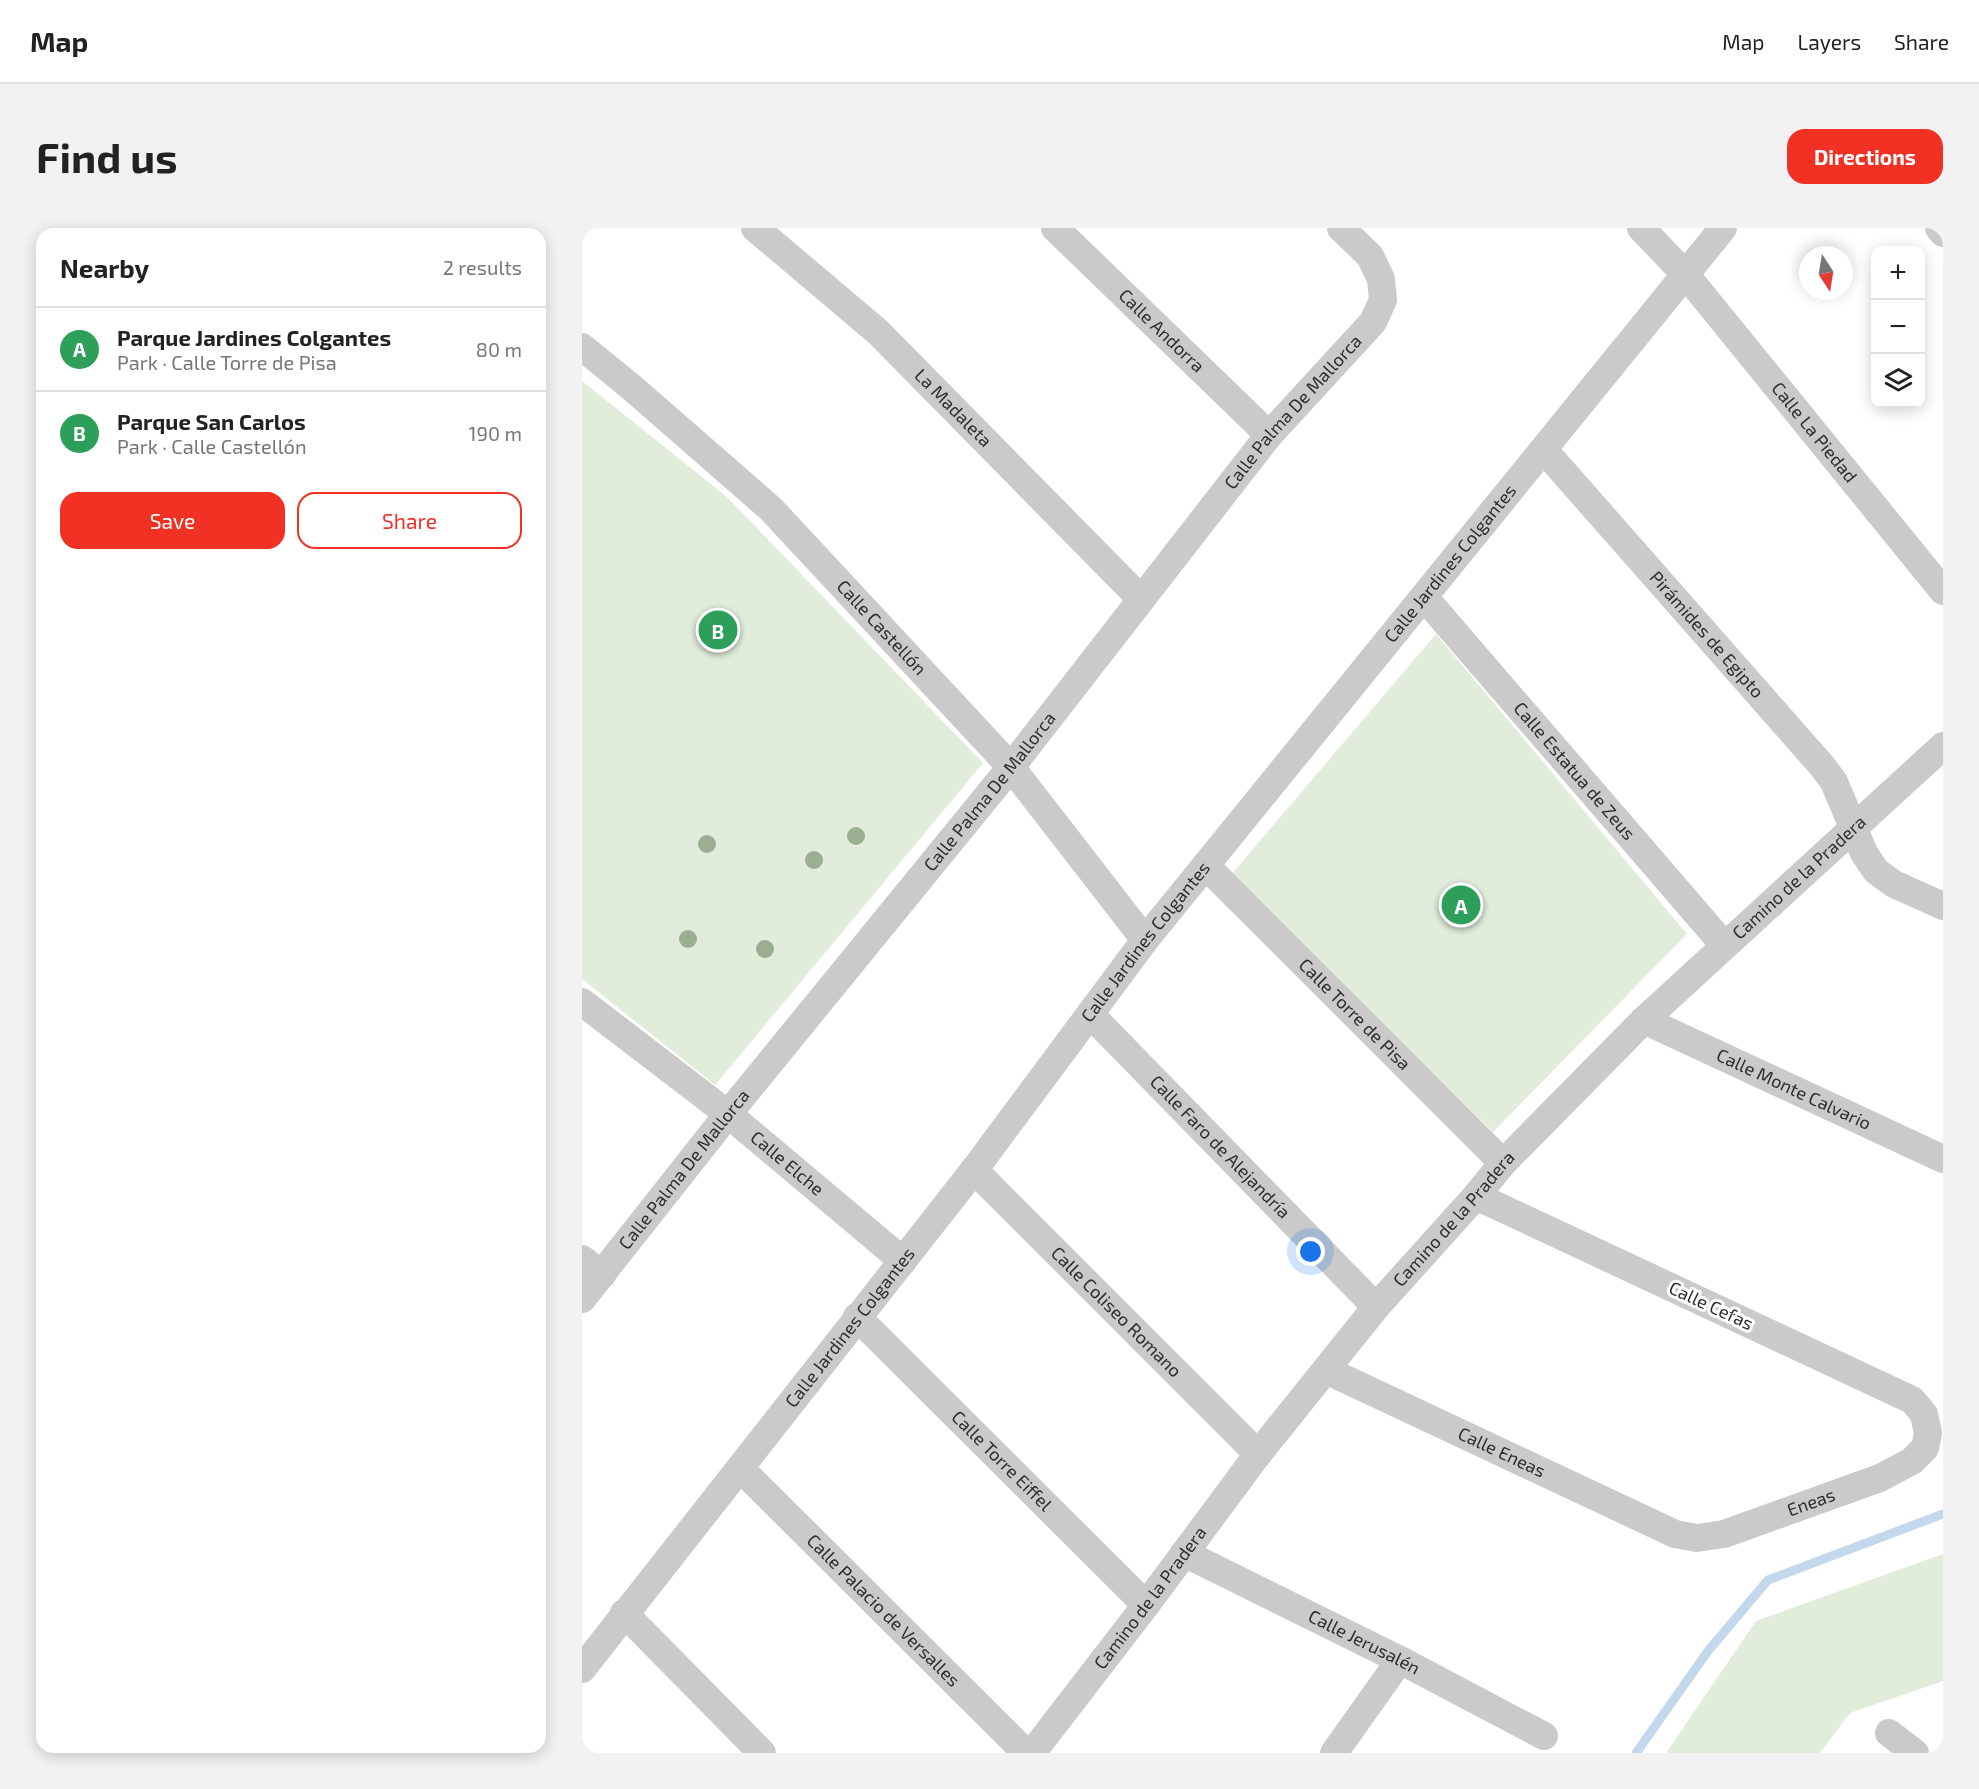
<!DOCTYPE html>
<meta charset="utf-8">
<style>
:root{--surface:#fff;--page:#f2f2f2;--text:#222;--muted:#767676;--line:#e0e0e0;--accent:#f03123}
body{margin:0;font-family:"Exo 2",sans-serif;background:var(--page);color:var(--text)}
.controls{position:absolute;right:18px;top:18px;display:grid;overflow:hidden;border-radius:12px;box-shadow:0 3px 15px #0003}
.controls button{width:54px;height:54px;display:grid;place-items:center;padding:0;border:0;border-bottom:2px solid var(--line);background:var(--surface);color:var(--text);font:30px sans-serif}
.compass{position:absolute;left:1217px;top:18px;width:54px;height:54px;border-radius:50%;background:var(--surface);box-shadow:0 3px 15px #0003;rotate:168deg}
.you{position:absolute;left:729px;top:1024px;width:21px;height:21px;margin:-15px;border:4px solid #fff;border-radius:50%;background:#1a73e8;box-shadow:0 0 0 9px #1a73e833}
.badge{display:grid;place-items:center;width:39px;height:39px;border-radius:50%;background:var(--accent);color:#fff;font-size:20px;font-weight:700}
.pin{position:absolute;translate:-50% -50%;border:3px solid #fff;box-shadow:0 2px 6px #0006}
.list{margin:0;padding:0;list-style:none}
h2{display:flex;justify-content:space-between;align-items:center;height:78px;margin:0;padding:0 24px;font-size:26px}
h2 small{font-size:20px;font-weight:400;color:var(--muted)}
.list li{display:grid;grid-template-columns:39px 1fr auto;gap:18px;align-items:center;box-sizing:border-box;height:84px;padding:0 24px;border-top:2px solid var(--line)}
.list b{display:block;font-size:22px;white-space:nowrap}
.list p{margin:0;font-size:20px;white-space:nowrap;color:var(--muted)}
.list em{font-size:20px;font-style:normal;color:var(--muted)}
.actions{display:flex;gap:12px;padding:18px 24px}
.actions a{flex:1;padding:14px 0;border:2px solid var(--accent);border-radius:18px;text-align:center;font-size:21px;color:var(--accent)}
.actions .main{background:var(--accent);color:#fff}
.icon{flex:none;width:33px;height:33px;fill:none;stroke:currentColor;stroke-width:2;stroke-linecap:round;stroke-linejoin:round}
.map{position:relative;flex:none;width:1361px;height:1525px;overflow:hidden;border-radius:18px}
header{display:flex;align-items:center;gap:36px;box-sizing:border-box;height:84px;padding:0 30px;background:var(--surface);border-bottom:2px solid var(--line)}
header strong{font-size:28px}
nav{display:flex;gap:33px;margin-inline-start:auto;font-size:21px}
.intro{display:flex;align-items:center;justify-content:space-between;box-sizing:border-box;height:144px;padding:0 36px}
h1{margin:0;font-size:42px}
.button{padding:15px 27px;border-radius:18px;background:var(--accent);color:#fff;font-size:21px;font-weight:700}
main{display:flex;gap:36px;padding:0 36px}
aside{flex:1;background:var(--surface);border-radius:18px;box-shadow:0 3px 15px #0003}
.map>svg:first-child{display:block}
.green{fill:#e1ecda}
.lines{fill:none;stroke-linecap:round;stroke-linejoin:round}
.stream{stroke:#c4d8ed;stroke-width:9}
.minor{stroke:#cacaca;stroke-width:28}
.tree{fill:#9bae92}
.labels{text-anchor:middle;stroke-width:6;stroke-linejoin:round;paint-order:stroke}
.street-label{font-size:18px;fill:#2d2d2d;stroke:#fff}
</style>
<header>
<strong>Map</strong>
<nav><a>Map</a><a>Layers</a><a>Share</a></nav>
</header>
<div class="intro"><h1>Find us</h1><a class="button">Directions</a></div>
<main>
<aside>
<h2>Nearby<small>2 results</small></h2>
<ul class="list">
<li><span class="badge" style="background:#2e9e5b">A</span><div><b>Parque Jardines Colgantes</b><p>Park · Calle Torre de Pisa</p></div><em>80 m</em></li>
<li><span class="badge" style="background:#2e9e5b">B</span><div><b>Parque San Carlos</b><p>Park · Calle Castellón</p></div><em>190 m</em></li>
</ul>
<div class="actions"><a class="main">Save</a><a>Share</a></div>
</aside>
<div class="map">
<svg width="1361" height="1525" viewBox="0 0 1361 1525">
<rect width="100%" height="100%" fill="#fff"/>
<g class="green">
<path d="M 0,153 L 145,269 L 401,535 L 133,857 L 0,751 Z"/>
<path d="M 854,406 L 1105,706 L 911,904 L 648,648 Z"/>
<path d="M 1361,1326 L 1361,1453 L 1268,1485 L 1238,1525 L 1084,1525 L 1174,1393 Z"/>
</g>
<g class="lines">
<path class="stream" d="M 1054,1525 L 1126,1423 L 1186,1352 L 1361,1286"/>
<g class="minor">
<path id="s1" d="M 173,0 L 296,104 L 559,371"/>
<path id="s2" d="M 473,0 L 687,207"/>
<path id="s3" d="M 1059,0 L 1104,47 L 1361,363"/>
<path d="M 1357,0 L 1361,5"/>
<path id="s4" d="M 0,119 L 48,158 L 189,281 L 429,539 L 563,712"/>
<path id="s5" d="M 962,222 L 1241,539 L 1252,554 L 1282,625 L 1294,643 L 1312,656 L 1361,678"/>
<path id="s6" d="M 842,369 L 1142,717"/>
<path id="s7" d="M 624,638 L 921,935"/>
<path id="s8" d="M 0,774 L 146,886 L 321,1033"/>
<path id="s9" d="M 508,786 L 794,1079"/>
<path id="s10" d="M 1062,792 L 1361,931"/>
<path id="s11" d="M 392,942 L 676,1226"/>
<path d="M 0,1031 L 20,1047"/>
<path id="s12" d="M 0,1071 L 146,886 L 429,539 L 687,207 L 791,94 L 801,72 L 799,51 L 788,28 L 759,0"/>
<path id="s13" d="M 275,1089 L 564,1377"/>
<path id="s14" d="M 744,1142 L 1093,1306 L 1115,1310 L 1142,1306 L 1298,1250 L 1330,1233 L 1343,1220 L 1346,1205 L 1342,1186 L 1330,1172 L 894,968"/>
<path id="s15" d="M 158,1240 L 444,1525"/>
<path id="s16" d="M 602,1325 L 818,1432 L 962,1508"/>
<path d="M 42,1385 L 180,1525"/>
<path id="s17" d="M 0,1441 L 392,942 L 563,712 L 1141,0"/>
<path d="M 1307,1505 L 1333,1525"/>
<path id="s18" d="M 450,1525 L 564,1377 L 676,1226 L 794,1079 L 894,968 L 921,935 L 1062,792 L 1361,518"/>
<path d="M 752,1525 L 818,1432"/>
</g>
</g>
<g class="tree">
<circle cx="274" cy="608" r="9"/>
<circle cx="125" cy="616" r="9"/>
<circle cx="232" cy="632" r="9"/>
<circle cx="106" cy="711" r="9"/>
<circle cx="183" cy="721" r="9"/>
</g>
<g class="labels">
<g class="street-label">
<text dy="6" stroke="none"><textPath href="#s2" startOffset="148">Calle Andorra</textPath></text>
<text dy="6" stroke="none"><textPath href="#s1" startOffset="268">La Madaleta</textPath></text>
<text dy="6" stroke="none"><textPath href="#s12" startOffset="1137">Calle Palma De Mallorca</textPath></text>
<text dy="6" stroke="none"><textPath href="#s3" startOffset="268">Calle La Piedad</textPath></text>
<text dy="6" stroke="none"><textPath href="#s17" startOffset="1406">Calle Jardines Colgantes</textPath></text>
<text dy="6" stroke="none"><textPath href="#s4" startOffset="411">Calle Castellón</textPath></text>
<text dy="6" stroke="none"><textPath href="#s5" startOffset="246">Pirámides de Egipto</textPath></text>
<text dy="6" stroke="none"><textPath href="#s6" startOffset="230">Calle Estatua de Zeus</textPath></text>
<text dy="6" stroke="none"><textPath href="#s12" startOffset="651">Calle Palma De Mallorca</textPath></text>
<text dy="6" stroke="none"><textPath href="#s18" startOffset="1167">Camino de la Pradera</textPath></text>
<text dy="6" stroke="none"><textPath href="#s17" startOffset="920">Calle Jardines Colgantes</textPath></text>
<text dy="6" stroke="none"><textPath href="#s7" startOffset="210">Calle Torre de Pisa</textPath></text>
<text dy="6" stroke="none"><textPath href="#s10" startOffset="165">Calle Monte Calvario</textPath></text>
<text dy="6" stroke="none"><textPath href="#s9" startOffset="186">Calle Faro de Alejandría</textPath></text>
<text dy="6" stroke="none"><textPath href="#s8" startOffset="261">Calle Elche</textPath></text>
<text dy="6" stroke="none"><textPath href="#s12" startOffset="165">Calle Palma De Mallorca</textPath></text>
<text dy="6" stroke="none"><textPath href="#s18" startOffset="681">Camino de la Pradera</textPath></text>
<text transform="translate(1129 1078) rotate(25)" y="6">Calle Cefas</text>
<text dy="6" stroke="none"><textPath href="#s11" startOffset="201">Calle Coliseo Romano</textPath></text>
<text dy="6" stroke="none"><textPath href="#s17" startOffset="434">Calle Jardines Colgantes</textPath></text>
<text dy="6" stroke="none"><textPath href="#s14" startOffset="194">Calle Eneas</textPath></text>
<text dy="6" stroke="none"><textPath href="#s13" startOffset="204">Calle Torre Eiffel</textPath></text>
<text dy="6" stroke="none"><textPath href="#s14" startOffset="528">Eneas</textPath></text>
<text dy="6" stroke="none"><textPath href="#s18" startOffset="195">Camino de la Pradera</textPath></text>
<text dy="6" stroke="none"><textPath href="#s15" startOffset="202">Calle Palacio de Versalles</textPath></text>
<text dy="6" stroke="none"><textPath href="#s16" startOffset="201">Calle Jerusalén</textPath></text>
</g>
</g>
</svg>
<div class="controls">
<button>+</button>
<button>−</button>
<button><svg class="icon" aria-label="layers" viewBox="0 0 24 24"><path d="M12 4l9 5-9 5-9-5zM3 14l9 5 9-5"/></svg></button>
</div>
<svg class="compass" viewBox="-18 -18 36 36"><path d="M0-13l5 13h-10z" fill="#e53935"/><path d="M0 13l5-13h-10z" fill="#767676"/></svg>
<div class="you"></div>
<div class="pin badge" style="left:879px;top:677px;background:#2e9e5b">A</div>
<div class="pin badge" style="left:136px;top:402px;background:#2e9e5b">B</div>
</div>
</main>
